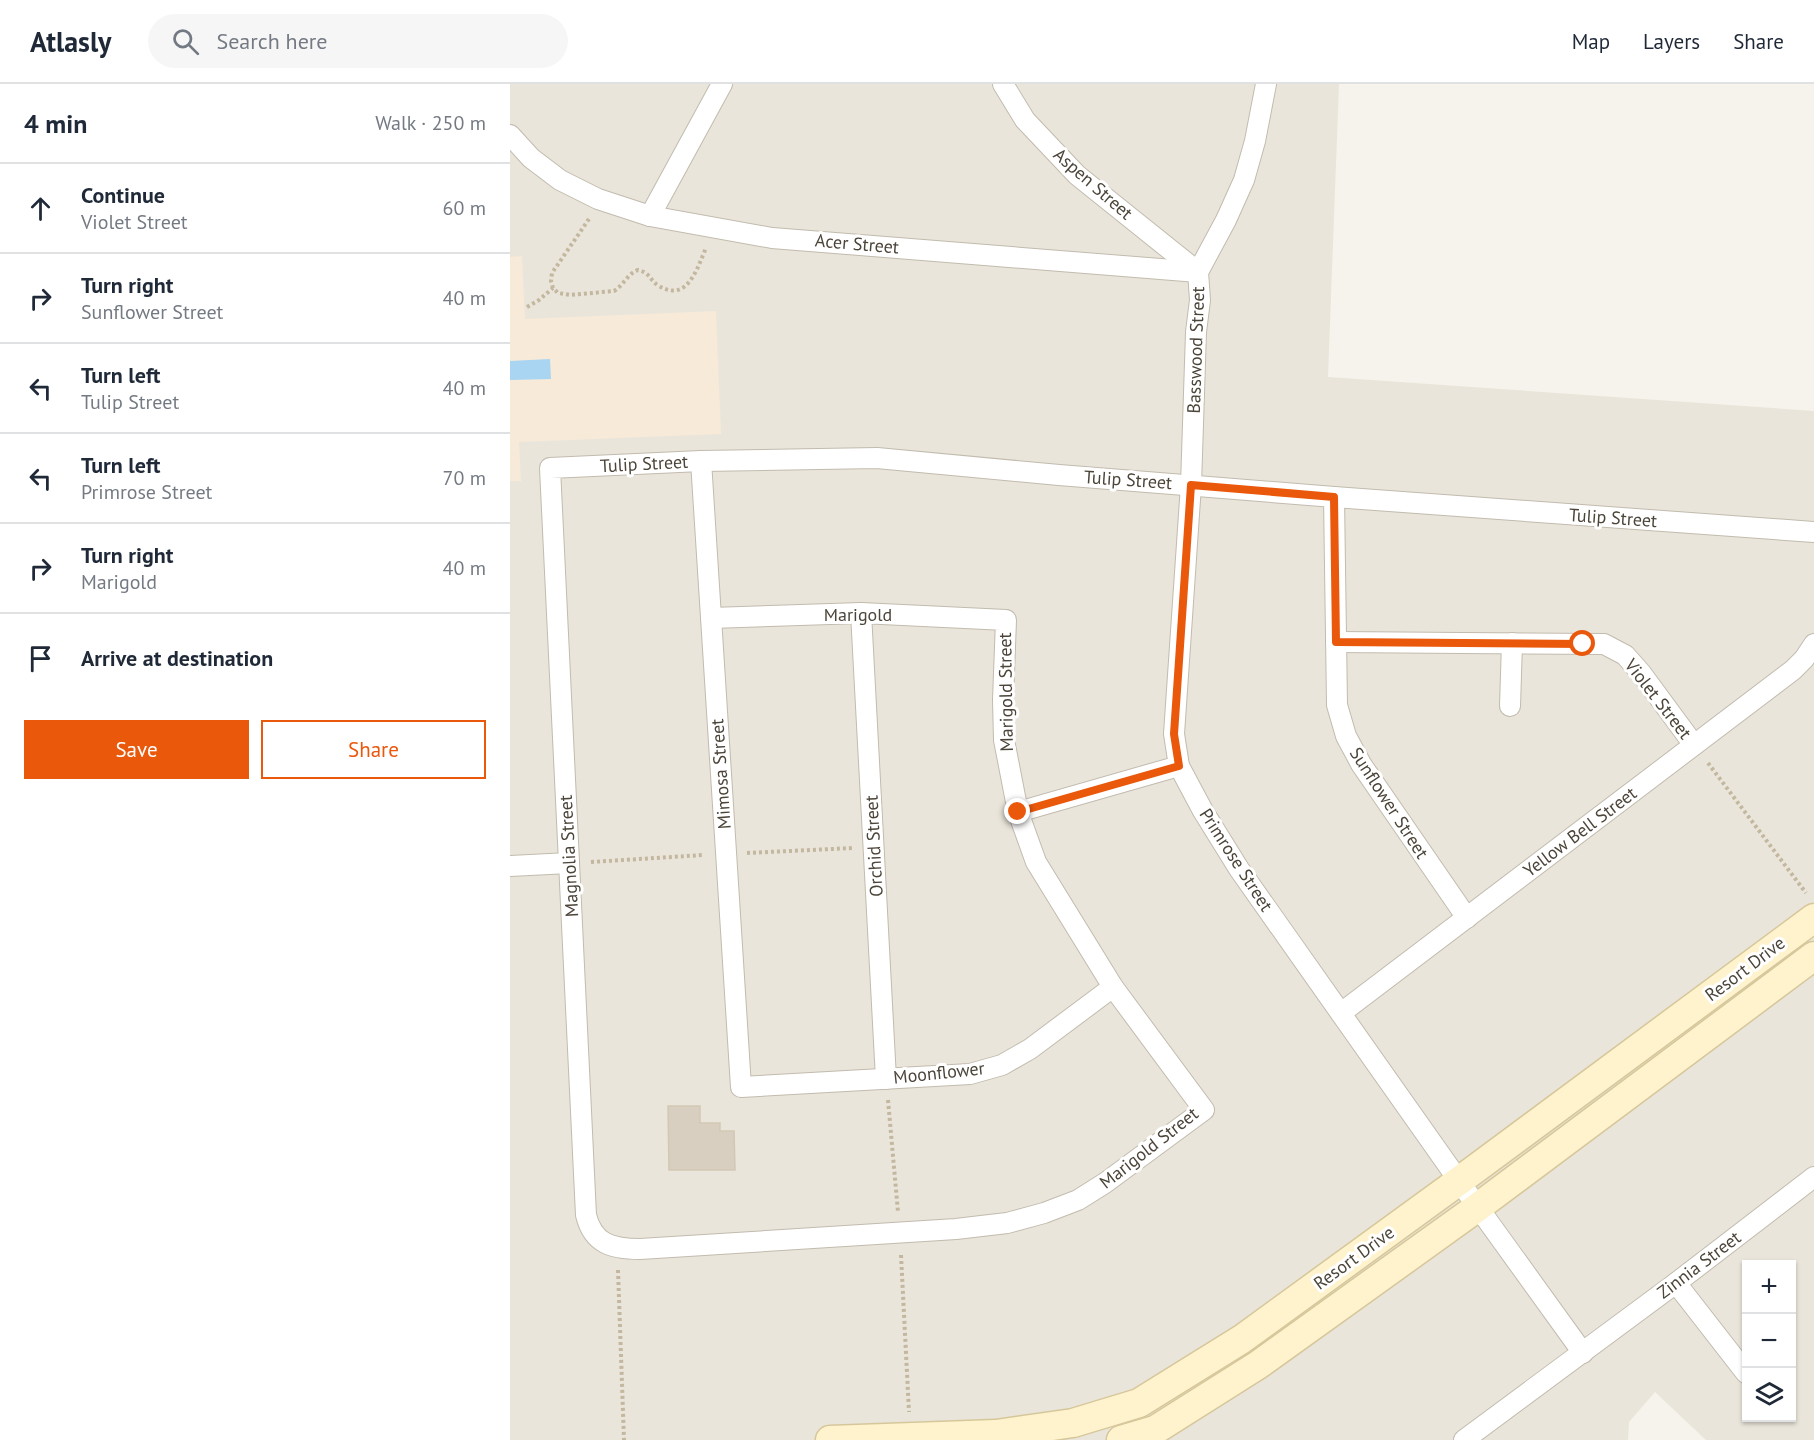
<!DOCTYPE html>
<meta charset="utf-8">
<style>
:root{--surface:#fff;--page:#f6f6f7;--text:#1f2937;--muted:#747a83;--line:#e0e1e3;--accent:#ea580c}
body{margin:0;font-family:"PT Sans",sans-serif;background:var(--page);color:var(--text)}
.controls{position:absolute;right:18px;bottom:18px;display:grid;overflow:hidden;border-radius:0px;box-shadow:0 2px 4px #0004}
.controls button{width:54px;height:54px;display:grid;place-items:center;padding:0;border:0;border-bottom:2px solid var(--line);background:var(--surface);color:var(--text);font:30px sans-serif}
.stop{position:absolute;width:18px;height:18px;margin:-14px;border:4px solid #ea580c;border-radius:50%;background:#fff}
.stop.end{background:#ea580c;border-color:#fff;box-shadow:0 2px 6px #0008}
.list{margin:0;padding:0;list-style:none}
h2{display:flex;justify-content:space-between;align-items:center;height:78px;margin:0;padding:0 24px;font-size:26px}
h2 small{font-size:20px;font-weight:400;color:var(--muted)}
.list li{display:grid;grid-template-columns:39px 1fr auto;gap:18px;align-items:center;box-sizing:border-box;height:90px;padding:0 24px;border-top:2px solid var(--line)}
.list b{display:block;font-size:22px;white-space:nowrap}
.list p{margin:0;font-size:20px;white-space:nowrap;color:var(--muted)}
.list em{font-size:20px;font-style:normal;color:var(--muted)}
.actions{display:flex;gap:12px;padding:18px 24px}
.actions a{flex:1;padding:14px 0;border:2px solid var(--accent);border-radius:0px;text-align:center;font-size:21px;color:var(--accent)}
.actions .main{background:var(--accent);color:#fff}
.icon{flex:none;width:33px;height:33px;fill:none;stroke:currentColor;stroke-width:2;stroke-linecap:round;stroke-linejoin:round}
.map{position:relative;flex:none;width:1304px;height:1356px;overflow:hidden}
header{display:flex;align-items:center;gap:36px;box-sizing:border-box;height:84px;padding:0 30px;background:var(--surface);border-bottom:2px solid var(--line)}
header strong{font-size:28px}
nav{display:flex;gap:33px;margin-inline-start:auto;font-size:21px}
.search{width:420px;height:54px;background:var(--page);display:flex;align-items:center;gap:15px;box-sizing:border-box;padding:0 21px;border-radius:33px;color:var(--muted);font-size:22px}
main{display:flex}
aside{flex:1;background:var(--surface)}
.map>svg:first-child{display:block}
.residential{fill:#eae5da;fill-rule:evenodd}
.commercial{fill:#f7ead8}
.water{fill:#a9d4f2}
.building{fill:#d8cfc1;stroke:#d3c7b4;stroke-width:1.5}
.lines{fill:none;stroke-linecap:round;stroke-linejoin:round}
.street-casing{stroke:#c2bbae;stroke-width:22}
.secondary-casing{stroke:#d6c79b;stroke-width:31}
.path{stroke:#c4b79f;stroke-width:4;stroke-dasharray:3 3;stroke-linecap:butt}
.street{stroke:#fff;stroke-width:20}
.secondary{stroke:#fff3cd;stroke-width:28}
.route{stroke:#ea580c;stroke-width:8}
.labels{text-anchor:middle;stroke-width:6;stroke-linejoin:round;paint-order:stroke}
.street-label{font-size:18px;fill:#4b4439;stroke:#fff}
</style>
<header>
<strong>Atlasly</strong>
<div class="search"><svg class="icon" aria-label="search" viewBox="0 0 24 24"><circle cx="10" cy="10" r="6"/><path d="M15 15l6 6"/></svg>Search here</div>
<nav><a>Map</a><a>Layers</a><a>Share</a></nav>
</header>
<main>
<aside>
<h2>4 min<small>Walk · 250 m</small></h2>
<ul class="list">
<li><svg class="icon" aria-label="ahead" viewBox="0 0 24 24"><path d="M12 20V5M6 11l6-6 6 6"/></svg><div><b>Continue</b><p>Violet Street</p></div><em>60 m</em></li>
<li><svg class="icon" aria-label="right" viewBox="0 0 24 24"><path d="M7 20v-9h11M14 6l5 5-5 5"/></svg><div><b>Turn right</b><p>Sunflower Street</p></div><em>40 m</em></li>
<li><svg class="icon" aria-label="left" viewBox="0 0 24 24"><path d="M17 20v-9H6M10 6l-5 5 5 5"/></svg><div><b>Turn left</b><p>Tulip Street</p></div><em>40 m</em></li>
<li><svg class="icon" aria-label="left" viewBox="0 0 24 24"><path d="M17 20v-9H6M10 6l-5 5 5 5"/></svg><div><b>Turn left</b><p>Primrose Street</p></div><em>70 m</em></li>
<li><svg class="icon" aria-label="right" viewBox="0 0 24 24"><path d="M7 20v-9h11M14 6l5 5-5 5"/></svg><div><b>Turn right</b><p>Marigold</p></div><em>40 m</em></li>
<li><svg class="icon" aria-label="arrive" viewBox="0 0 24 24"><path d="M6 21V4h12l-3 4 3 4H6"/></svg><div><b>Arrive at destination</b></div></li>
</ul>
<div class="actions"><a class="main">Save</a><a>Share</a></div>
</aside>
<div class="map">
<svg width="1304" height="1356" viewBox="0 0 1304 1356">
<rect width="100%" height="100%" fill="#f6f3ec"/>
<path class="residential" d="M 0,0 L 829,0 L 818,293 L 1304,327 L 1304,1356 L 1196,1356 L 1145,1308 L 1119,1338 L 1118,1356 L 0,1356 ZM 1236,1180 L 1282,1180 L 1282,1334 L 1236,1334 Z"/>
<path class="commercial" d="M 12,172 L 15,235 L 206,227 L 211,350 L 9,358 L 11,397 L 0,397 L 0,173 Z"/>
<path class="water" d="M 40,275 L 41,295 L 0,296 L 0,277 Z"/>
<path class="building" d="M 158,1022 L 190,1022 L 190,1039 L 210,1039 L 210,1047 L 224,1047 L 225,1086 L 159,1086 Z"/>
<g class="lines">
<g class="street-casing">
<g id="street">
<path d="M 493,0 L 515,36 L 567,91 L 688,188"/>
<path d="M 756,0 L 745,57 L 734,96 L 716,136 L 688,188 L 690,216 L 686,248 L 681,401 L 664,650 L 669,682 L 693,727 L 729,785 L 949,1097 L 1073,1269"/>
<path d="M 0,51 L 21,74 L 50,96 L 88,115 L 140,132 L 262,154 L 688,188"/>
<path d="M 140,132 L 212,0"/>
<path d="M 191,377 L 231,1003 L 460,990 L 492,981 L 520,965 L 603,903"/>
<path d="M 824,413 L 827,621 L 836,652 L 851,680 L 957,834"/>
<path d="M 351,529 L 376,995"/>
<path d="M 201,534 L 351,529 L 496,536 L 493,616 L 494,656 L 508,728 L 526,778 L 603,903 L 694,1026 L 595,1099 L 568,1116 L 534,1129 L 497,1139 L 446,1145 L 130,1165 C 102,1165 83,1160 76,1131 L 40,384 L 191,377 L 367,374 L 549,391 L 824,413 L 1304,448"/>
<path d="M 826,558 L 1094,560 L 1115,571 L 1131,589 L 1184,661"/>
<path d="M 1000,622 L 1002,559"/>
<path d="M 508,728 L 669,682"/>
<path d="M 0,782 L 59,779"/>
<path d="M 831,929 L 1283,586 L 1294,575 L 1304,560"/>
<path d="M 1166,1199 L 1236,1289"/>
<path d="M 954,1356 L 1166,1199 L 1304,1093"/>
</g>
</g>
<g class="secondary-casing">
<g id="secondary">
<path d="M 320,1356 L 486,1350 L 563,1339 L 629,1319 L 732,1255 L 949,1097 L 1304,834"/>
<path d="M 611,1356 L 645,1346 L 748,1281 L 968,1123 L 1304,872"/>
</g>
</g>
<g class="path">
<path d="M 79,135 L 42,189 L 41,197 L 43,204 L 48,209 L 60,211 L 104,207 C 114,201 117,190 128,186 C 141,189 140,197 149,202 C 178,219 187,184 196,164"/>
<path d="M 17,223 L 29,216 L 43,204"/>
<path d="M 1198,679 L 1296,809"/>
<path d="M 237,769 L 343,764"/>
<path d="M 81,778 L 193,771"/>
<path d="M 378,1016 L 388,1128"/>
<path d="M 391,1171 L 399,1328"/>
<path d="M 108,1186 L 114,1356"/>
</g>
<use href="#street" class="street"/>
<use href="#secondary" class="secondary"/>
</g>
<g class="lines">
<path class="route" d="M 508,728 L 669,682 L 664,650 L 681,401 L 824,413 L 826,558 L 1073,560"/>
</g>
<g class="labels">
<g class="street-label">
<text transform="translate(583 100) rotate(41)" y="6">Aspen Street</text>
<text transform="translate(347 160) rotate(5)" y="6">Acer Street</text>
<text transform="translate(686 266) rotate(-88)" y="6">Basswood Street</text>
<text transform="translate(134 380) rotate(-3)" y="6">Tulip Street</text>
<text transform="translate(618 396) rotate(4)" y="6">Tulip Street</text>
<text transform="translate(1103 434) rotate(4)" y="6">Tulip Street</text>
<text x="348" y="537">Marigold</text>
<text transform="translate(496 608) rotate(-91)" y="6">Marigold Street</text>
<text transform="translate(1148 615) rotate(52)" y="6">Violet Street</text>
<text transform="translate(211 690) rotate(-94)" y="6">Mimosa Street</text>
<text transform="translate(879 719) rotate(57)" y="6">Sunflower Street</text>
<text transform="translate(1070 748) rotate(-37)" y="6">Yellow Bell Street</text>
<text transform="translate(364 762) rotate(-93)" y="6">Orchid Street</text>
<text transform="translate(59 772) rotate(-93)" y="6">Magnolia Street</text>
<text transform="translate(726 776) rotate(57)" y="6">Primrose Street</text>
<text transform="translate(1235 885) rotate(-37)" y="6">Resort Drive</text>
<text transform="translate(429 989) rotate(-6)" y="6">Moonflower</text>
<text transform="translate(639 1064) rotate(-38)" y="6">Marigold Street</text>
<text transform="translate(844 1174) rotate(-36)" y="6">Resort Drive</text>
<text transform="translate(1189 1181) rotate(-37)" y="6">Zinnia Street</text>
</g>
</g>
</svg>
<div class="controls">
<button>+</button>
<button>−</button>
<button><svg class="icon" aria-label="layers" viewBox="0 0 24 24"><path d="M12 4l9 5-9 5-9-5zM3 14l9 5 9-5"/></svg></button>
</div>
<div class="stop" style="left:1073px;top:560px"></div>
<div class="stop end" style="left:508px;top:728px"></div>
</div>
</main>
